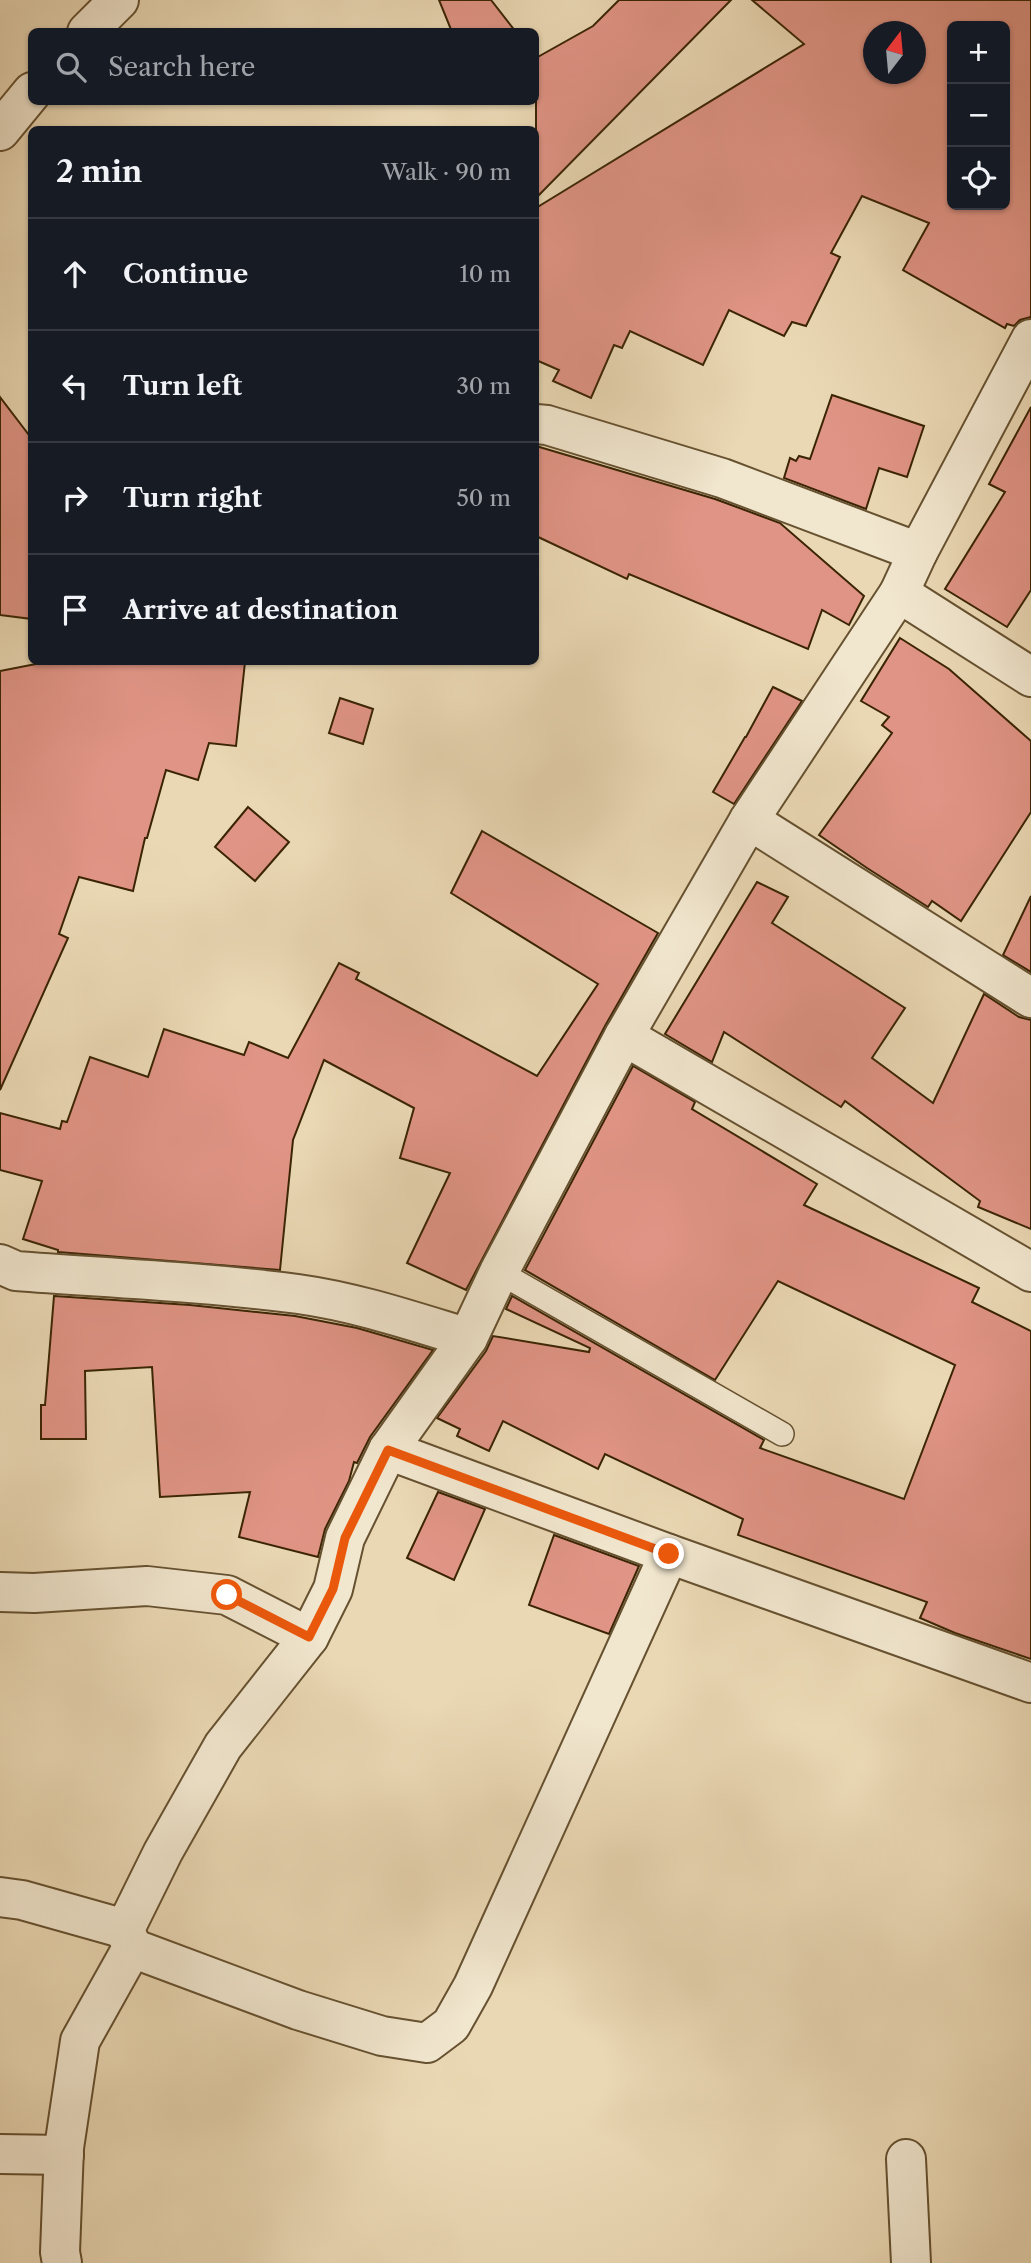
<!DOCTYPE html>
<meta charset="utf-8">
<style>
:root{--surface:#171b24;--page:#242831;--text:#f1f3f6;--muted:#9ea1a6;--line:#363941}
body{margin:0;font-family:"Libre Caslon Text",serif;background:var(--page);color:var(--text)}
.controls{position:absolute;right:21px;top:21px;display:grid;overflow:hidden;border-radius:10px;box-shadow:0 2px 5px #0004}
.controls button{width:63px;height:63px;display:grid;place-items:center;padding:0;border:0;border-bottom:2px solid var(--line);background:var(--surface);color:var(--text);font:35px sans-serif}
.compass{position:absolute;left:863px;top:21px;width:63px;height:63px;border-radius:50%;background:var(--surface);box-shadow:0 2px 5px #0004;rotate:16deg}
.stop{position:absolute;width:21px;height:21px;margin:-16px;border:5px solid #ea580c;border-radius:50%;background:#fff}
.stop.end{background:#ea580c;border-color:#fff;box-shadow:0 2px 7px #0008}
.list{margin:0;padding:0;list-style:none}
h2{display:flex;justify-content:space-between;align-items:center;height:91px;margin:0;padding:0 28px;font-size:30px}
h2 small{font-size:23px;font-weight:400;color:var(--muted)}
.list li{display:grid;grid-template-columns:46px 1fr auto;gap:21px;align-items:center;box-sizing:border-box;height:112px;padding:0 28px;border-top:2px solid var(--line)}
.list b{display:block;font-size:26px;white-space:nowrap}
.list em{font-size:23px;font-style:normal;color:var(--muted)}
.icon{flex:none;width:38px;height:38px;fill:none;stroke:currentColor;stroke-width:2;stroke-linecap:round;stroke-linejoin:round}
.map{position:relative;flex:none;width:1031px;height:2263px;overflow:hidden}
.search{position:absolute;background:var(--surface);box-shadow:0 2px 5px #0004;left:28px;top:28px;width:511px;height:77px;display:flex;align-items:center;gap:18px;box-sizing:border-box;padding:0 24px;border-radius:10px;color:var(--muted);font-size:26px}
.panel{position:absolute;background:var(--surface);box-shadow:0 2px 5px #0004;left:28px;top:126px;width:511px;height:539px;border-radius:10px}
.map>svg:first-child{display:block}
.building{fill:#e09485;stroke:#3a2404;stroke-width:2;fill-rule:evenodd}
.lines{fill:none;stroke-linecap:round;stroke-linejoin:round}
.lane-casing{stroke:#665130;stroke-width:26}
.street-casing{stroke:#665130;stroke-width:42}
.lane{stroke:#f1e6ce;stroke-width:23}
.street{stroke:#f1e6ce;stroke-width:38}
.route{stroke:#ea580c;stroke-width:9}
</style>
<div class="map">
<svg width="1031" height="2263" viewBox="0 0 1031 2263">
<rect width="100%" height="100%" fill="#ead8b4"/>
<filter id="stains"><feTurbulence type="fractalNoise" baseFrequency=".00286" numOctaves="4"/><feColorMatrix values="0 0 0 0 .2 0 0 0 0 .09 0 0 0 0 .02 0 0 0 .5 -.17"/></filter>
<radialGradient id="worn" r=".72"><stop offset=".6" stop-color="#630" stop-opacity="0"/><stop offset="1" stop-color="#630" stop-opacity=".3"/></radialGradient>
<g class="building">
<path d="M 439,0 L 491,0 L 516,32 L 452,32 Z"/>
<path d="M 619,0 L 731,0 L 536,198 L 536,58 L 593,26 Z"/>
<path d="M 752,0 L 1031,0 L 1031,317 L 1020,320 L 1014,326 L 1007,324 L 1005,328 L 903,270 L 929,223 L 862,196 L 831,253 L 840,257 L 806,326 L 792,322 L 784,336 L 729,310 L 703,365 L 630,331 L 622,348 L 614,345 L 591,398 L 553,381 L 559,370 L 536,360 L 536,208 L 804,44 ZM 952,26 L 1005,26 L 1005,205 L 952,205 ZM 873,32 L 915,32 L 915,74 L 873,74 Z"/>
<path d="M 832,395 L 924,426 L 907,477 L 879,468 L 866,509 L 784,478 L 790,458 L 796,461 L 799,456 L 810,459 Z"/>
<path d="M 0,397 L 32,439 L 32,619 L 0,615 Z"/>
<path d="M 1031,407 L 1031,590 L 1007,627 L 945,589 L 1005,492 L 989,484 Z"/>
<path d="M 536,446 L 715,499 L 780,523 L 864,596 L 849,625 L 822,610 L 808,649 L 629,574 L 627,579 L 536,536 Z"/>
<path d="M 900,638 L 949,669 L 1031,741 L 1031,812 L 961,921 L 932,901 L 928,907 L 867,868 L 819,835 L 892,733 L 882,725 L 889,717 L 861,701 Z"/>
<path d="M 46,662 L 245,662 L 236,746 L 209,743 L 198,780 L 166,770 L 147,838 L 145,838 L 133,891 L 79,877 L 59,934 L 68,938 L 0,1090 L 0,671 Z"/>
<path d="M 773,687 L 802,701 L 734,804 L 713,792 L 745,737 L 746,737 Z"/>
<path d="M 340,698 L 373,709 L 363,744 L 329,733 Z"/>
<path d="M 248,807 L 289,842 L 255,881 L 215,847 Z"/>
<path d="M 482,831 L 658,933 L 605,1026 L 466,1290 L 407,1263 L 450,1173 L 400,1158 L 414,1108 L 324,1060 L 293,1140 L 280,1270 L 58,1252 L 58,1250 L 23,1239 L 42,1181 L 0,1170 L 0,1113 L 60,1129 L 62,1121 L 67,1122 L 90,1057 L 148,1077 L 164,1029 L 244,1055 L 249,1042 L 288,1058 L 339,963 L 359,973 L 356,979 L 537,1076 L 598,984 L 451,893 Z"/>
<path d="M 757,882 L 788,897 L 772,923 L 905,1008 L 872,1058 L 933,1103 L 984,994 L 1019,1017 L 1031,1020 L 1031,1229 L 978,1207 L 980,1201 L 845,1101 L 841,1107 L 724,1032 L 712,1062 L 665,1034 Z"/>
<path d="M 1031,896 L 1031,972 L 1003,955 Z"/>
<path d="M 633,1066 L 695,1102 L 692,1109 L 817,1184 L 804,1205 L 979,1288 L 972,1302 L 1031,1331 L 1031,1659 L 955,1633 L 920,1618 L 927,1602 L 738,1535 L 743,1519 L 605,1454 L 598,1469 L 503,1421 L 489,1451 L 457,1436 L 460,1429 L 437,1418 L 486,1351 L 493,1336 L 589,1352 L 590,1348 L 506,1309 L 512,1296 L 764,1440 L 760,1448 L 904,1499 L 955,1365 L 778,1281 L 715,1380 L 525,1270 Z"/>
<path d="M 54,1296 L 190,1305 L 295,1316 L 357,1328 L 433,1350 L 370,1437 L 357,1463 L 354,1462 L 349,1481 L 325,1529 L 318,1557 L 239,1537 L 250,1492 L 160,1497 L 152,1367 L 85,1371 L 86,1439 L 41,1439 L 41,1405 L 45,1405 Z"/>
<path d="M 438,1492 L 485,1509 L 454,1580 L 407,1558 Z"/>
<path d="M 554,1535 L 639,1566 L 609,1634 L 529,1605 Z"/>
</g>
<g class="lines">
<g class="lane-casing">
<path id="lane" d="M 499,1272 L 782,1434"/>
</g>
<g class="street-casing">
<g id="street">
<path d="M 87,32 L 119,0"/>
<path d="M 0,131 L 32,92"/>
<path d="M 536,424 L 547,425 L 722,478 L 918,552"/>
<path d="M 899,593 L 1031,677"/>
<path d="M 749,820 L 1031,998"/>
<path d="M 624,1036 L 1031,1272"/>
<path d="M 0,1264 L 16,1271 C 110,1278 204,1282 298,1294 C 356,1302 412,1321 468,1338"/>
<path d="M 388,1450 L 669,1554 L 1031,1683"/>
<path d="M 0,1592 L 34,1593 L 147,1586 L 227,1595 L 309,1637"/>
<path d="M 0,1897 L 22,1900 L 125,1929"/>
<path d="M 132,1948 L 298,2010 L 382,2036 L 427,2043 L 451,2025 L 473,1986 L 669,1554"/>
<path d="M 0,2154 L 64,2155"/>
<path d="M 906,2159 L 911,2263"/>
<path d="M 62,2263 L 60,2252 L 64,2148 L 80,2041 L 132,1948 L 125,1929 L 163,1852 L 223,1746 L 309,1637 L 333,1589 L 345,1538 L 388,1450 L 468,1338 L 499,1272 L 624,1036 L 749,820 L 899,593 L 918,552 L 1031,339"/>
</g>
</g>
<use href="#lane" class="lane"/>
<use href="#street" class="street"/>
</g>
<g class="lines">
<path class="route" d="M 227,1595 L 309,1637 L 333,1589 L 345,1538 L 388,1450 L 669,1554"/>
</g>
<rect width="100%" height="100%" filter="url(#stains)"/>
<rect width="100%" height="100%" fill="url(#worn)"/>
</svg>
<div class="controls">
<button>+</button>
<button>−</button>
<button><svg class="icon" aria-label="locate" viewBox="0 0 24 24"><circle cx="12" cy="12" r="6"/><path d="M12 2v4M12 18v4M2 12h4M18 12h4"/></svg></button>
</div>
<svg class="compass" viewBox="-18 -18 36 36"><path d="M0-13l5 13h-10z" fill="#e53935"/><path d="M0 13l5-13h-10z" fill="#9ea1a6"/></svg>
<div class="stop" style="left:227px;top:1595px"></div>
<div class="stop end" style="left:669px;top:1554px"></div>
<div class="search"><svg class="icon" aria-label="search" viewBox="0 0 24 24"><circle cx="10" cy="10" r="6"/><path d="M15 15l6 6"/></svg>Search here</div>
<section class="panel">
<h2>2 min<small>Walk · 90 m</small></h2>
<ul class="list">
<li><svg class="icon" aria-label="ahead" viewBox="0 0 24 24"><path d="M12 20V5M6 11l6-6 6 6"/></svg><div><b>Continue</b></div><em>10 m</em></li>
<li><svg class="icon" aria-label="left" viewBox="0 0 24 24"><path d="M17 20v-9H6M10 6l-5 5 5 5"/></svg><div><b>Turn left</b></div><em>30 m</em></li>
<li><svg class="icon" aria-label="right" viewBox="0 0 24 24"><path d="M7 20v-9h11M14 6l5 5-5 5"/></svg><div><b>Turn right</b></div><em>50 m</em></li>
<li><svg class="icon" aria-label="arrive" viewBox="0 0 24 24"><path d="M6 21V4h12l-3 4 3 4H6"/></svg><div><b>Arrive at destination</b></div></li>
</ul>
</section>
</div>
